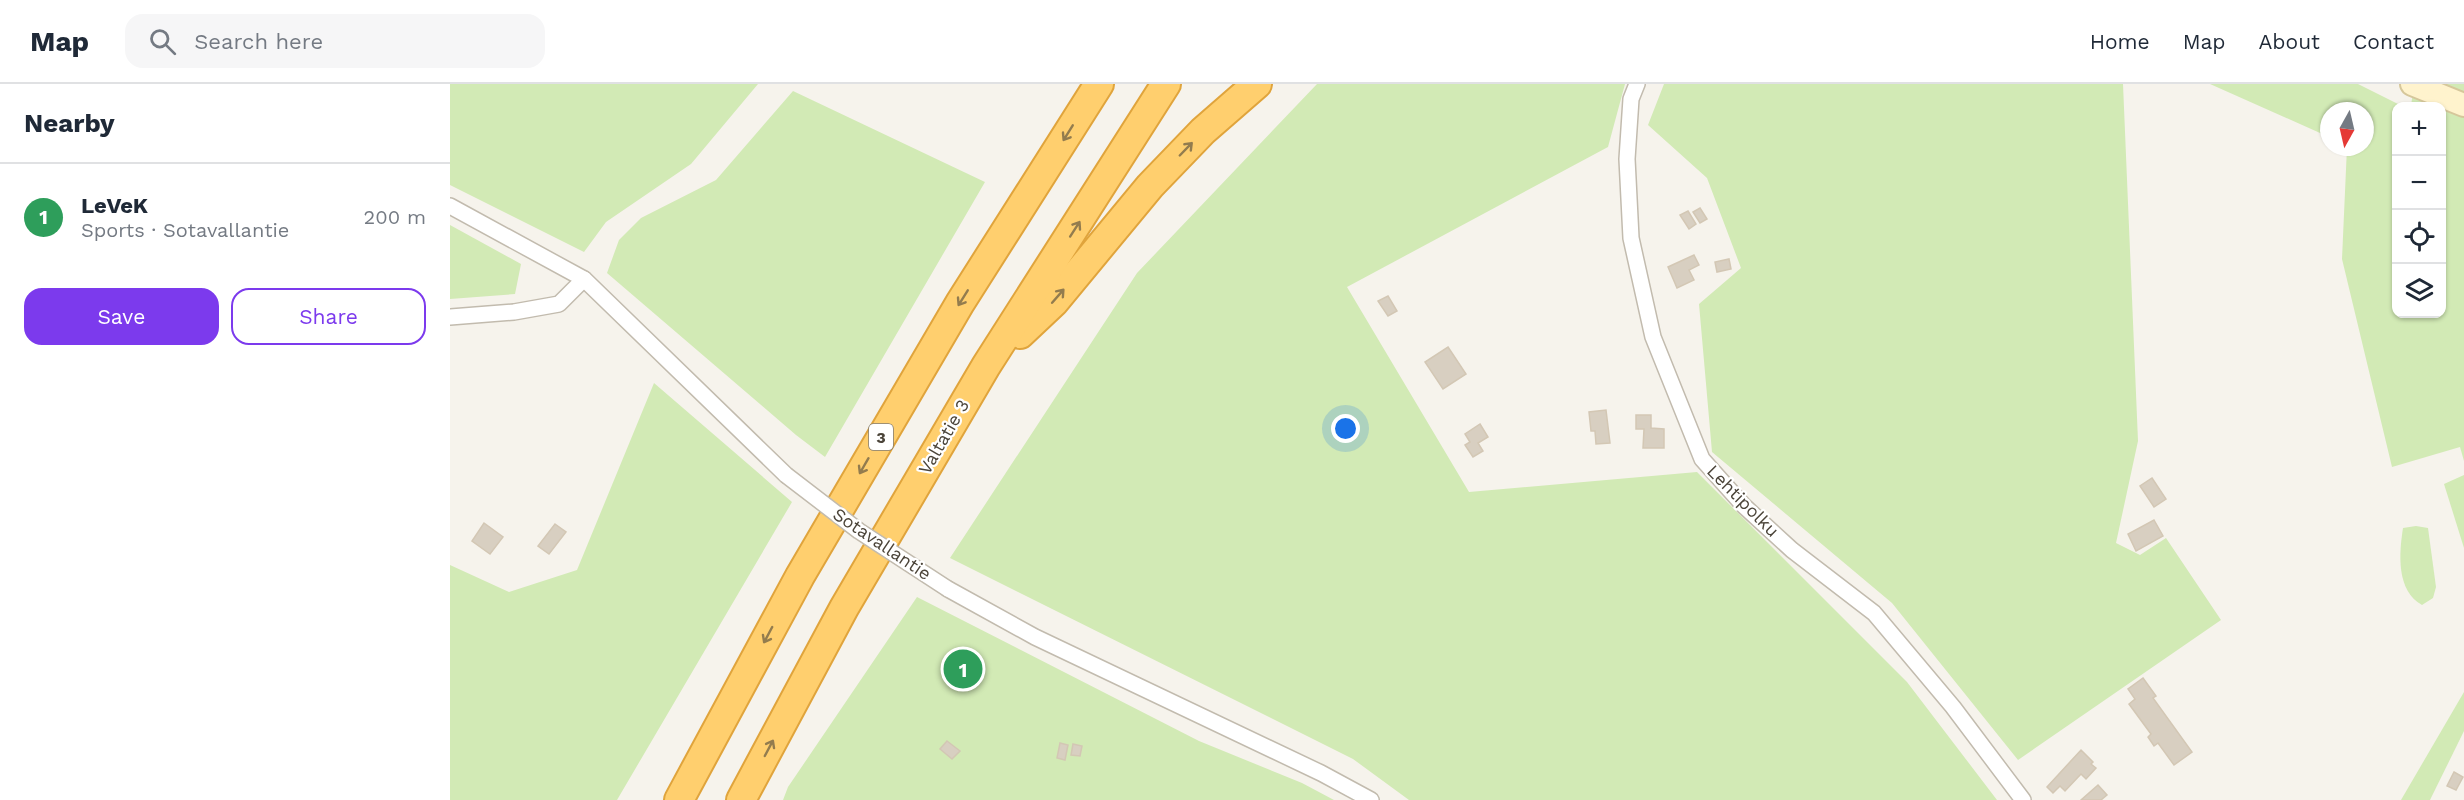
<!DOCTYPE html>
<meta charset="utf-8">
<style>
:root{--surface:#fff;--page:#f6f6f7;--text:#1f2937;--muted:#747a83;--line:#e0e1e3;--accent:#7c3aed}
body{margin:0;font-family:"Work Sans",sans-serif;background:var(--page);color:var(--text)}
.controls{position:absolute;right:18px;top:18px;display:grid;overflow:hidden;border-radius:12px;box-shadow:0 2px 4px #0004}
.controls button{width:54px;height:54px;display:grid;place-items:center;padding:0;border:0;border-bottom:2px solid var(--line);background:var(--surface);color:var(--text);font:30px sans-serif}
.compass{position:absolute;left:1870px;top:18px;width:54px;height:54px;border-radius:50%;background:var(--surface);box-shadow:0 2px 4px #0004;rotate:188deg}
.you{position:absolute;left:896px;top:345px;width:21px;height:21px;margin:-15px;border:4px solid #fff;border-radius:50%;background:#1a73e8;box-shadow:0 0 0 9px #1a73e833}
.badge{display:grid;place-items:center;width:39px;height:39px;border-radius:50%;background:var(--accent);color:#fff;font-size:20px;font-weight:700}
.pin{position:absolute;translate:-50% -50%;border:3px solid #fff;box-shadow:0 2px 6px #0006}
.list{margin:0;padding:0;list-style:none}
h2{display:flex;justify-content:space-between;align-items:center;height:78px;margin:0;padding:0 24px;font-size:26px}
h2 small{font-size:20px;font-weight:400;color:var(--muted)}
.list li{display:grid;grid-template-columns:39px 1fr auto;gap:18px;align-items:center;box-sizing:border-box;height:108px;padding:0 24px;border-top:2px solid var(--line)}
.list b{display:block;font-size:22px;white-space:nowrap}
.list p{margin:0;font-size:20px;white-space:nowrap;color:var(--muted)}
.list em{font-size:20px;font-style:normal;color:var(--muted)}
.actions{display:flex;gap:12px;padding:18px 24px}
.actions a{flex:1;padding:14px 0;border:2px solid var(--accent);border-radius:18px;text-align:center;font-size:21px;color:var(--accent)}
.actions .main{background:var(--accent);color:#fff}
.icon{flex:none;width:33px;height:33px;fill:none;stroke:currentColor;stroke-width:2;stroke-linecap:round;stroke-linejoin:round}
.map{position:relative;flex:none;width:2014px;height:716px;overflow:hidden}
header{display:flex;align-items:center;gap:36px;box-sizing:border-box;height:84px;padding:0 30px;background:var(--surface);border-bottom:2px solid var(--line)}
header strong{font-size:28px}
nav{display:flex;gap:33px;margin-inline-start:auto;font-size:21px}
.search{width:420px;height:54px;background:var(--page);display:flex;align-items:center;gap:15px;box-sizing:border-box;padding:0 21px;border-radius:18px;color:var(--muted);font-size:22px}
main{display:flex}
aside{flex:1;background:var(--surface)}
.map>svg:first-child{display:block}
.green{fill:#d2eab5}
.building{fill:#d8cfc1;stroke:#d3c7b4;stroke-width:1.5}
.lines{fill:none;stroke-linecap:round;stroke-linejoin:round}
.street-casing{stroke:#c2bbae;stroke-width:18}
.secondary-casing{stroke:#d6c79b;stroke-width:26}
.highway-casing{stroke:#e0a43c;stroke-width:32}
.street{stroke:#fff;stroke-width:15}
.secondary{stroke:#fff3cd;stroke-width:22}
.highway{stroke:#ffcf6e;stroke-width:28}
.street-bridge-casing{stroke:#c2bbae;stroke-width:18;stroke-linecap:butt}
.street-bridge{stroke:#fff;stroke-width:15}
.oneway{stroke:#937c4e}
.labels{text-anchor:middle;stroke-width:4.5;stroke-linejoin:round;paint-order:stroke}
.shield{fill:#fff;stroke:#817c74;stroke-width:1.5}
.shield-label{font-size:16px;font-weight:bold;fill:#4b4439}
.street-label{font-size:18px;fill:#4b4439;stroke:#fff}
</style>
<header>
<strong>Map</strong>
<div class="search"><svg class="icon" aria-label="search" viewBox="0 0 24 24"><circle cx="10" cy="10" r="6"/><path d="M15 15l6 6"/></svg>Search here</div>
<nav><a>Home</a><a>Map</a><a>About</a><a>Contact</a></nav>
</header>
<main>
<aside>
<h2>Nearby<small></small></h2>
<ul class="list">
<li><span class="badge" style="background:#2e9e5b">1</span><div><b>LeVeK</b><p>Sports · Sotavallantie</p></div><em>200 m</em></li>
</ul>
<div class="actions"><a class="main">Save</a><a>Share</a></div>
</aside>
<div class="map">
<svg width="2014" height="716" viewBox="0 0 2014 716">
<rect width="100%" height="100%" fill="#f6f3ec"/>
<g class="green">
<path d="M 0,0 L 308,0 L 241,80 L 156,138 L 134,168 L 0,101 Z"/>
<path d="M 867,0 L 1175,0 L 1158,63 L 897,203 L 1019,408 L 1247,388 L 1457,598 L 1547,716 L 959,716 L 903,675 L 500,474 L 687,189 Z"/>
<path d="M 1214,0 L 1673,0 L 1688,357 L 1666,459 L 1690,471 L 1716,454 L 1771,536 L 1568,676 L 1442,519 L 1262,368 L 1249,220 L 1291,184 L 1257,94 L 1198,41 Z"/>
<path d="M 1760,0 L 1908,0 L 1952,22 L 1946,22 L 1946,230 L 1992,230 L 1992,22 L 1961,22 L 1964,0 L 2014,0 L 2014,377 L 2010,363 L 1942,383 L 1892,175 L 1897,63 L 1915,63 L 1915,27 L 1879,27 L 1879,53 Z"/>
<path d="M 343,7 L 535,98 L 375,373 L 346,351 L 157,189 L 169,156 L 191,134 L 266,96 Z"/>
<path d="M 0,141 L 71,180 L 65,210 L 0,215 Z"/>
<path d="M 204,299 L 342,418 L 167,716 L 0,716 L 0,481 L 59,508 L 127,486 Z"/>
<path d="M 2014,391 L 2014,464 L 1994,400 Z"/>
<path d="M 1966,442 L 1978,444 L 1986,503 L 1983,514 L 1972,521 C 1946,507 1949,469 1953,444 Z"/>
<path d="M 467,513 L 749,657 L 852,699 L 884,716 L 333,716 L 338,703 Z"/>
<path d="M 2014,608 L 2014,647 L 1980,716 L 1951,716 Z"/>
</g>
<g class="building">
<path d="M 1250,124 L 1257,135 L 1250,139 L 1243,128 Z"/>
<path d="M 1238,127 L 1246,140 L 1239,145 L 1230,131 Z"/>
<path d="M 1244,171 L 1249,181 L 1239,186 L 1244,196 L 1227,204 L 1218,183 Z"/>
<path d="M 1279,175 L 1281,185 L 1267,188 L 1265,178 Z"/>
<path d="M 938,212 L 947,227 L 938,232 L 928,217 Z"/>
<path d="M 998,263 L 1016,290 L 993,305 L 975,278 Z"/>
<path d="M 1156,326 L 1160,359 L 1146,360 L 1145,347 L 1141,347 L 1139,328 Z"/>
<path d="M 1186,331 L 1201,331 L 1201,344 L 1214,345 L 1214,364 L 1193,364 L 1194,345 L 1186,345 Z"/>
<path d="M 1030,340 L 1038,353 L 1028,359 L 1033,367 L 1023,373 L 1015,361 L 1020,358 L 1015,350 Z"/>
<path d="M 1702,394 L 1716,415 L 1704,423 L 1690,402 Z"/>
<path d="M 1704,436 L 1713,452 L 1686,467 L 1678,450 Z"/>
<path d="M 34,439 L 53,453 L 40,470 L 22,457 Z"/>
<path d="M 105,440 L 116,448 L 99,470 L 88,462 Z"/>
<path d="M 1693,594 L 1706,612 L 1703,614 L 1742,668 L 1724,681 L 1708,659 L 1704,662 L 1698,653 L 1701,650 L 1679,620 L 1685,615 L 1678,605 Z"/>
<path d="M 497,657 L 510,667 L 502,675 L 490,665 Z"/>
<path d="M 610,659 L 618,661 L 615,676 L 607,674 Z"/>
<path d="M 623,660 L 632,662 L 630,672 L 621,671 Z"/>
<path d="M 1631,666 L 1643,678 L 1641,680 L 1646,684 L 1636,695 L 1631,690 L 1615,707 L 1610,702 L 1603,709 L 1597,703 Z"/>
<path d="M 2004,688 L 2013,693 L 2006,706 L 1997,702 Z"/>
<path d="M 1648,701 L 1657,711 L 1651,716 L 1631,716 Z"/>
</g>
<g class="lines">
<g class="street-casing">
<g id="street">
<path d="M 1187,0 L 1181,15 L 1177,75 L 1181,154 L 1203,253 L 1252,375 L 1294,422 L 1342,466 L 1424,529 L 1503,623 L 1573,716"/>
<path d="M 0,122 L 134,195 L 336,391"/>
<path d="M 0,233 L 64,228 L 109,220 L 134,195"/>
<path d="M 498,505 L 585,553 L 871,689 L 921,716"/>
</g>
</g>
<g class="secondary-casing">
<path id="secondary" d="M 1962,0 L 2014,21"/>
</g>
<g class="highway-casing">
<g id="highway">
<path d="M 570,250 L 604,218 L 700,102 L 753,47 L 807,0"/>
<path d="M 229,716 L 350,492 L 510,219 L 649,0"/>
<path d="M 291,716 L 394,524 L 536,282 L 716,0"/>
</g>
</g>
<use href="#street" class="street"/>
<use href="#secondary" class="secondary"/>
<use href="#highway" class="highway"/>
<g class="street-bridge-casing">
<path id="street-bridge" d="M 336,391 L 409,447 L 498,505"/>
</g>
<use href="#street-bridge" class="street-bridge"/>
</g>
<defs><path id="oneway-shaft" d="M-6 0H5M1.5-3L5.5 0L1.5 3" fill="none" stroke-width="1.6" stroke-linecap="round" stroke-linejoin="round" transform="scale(1.5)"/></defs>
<g class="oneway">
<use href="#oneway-shaft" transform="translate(618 49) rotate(122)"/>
<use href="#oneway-shaft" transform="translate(736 65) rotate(-46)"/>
<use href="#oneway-shaft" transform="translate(625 145) rotate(-57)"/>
<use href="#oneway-shaft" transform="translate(608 212) rotate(-49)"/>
<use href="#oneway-shaft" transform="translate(513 214) rotate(122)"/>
<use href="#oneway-shaft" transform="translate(414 382) rotate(120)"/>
<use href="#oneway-shaft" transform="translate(318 551) rotate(118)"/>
<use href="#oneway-shaft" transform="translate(319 664) rotate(-62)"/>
</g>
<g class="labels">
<rect class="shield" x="419" y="340" width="24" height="26" rx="4.5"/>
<g class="shield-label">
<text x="431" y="359">3</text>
</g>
<g class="street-label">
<text transform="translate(494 353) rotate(-60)" y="6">Valtatie 3</text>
<text transform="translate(1293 417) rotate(45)" y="6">Lehtipolku</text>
<text transform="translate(432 460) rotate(34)" y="6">Sotavallantie</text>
</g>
</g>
</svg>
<div class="controls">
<button>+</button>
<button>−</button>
<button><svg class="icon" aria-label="locate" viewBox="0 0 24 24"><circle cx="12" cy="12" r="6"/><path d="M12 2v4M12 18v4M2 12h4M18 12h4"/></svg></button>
<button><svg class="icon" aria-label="layers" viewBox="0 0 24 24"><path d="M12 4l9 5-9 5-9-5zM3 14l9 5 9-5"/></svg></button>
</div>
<svg class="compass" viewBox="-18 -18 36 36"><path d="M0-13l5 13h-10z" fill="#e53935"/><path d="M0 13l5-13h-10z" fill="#747a83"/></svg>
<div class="you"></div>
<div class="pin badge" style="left:513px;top:585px;background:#2e9e5b">1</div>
</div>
</main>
